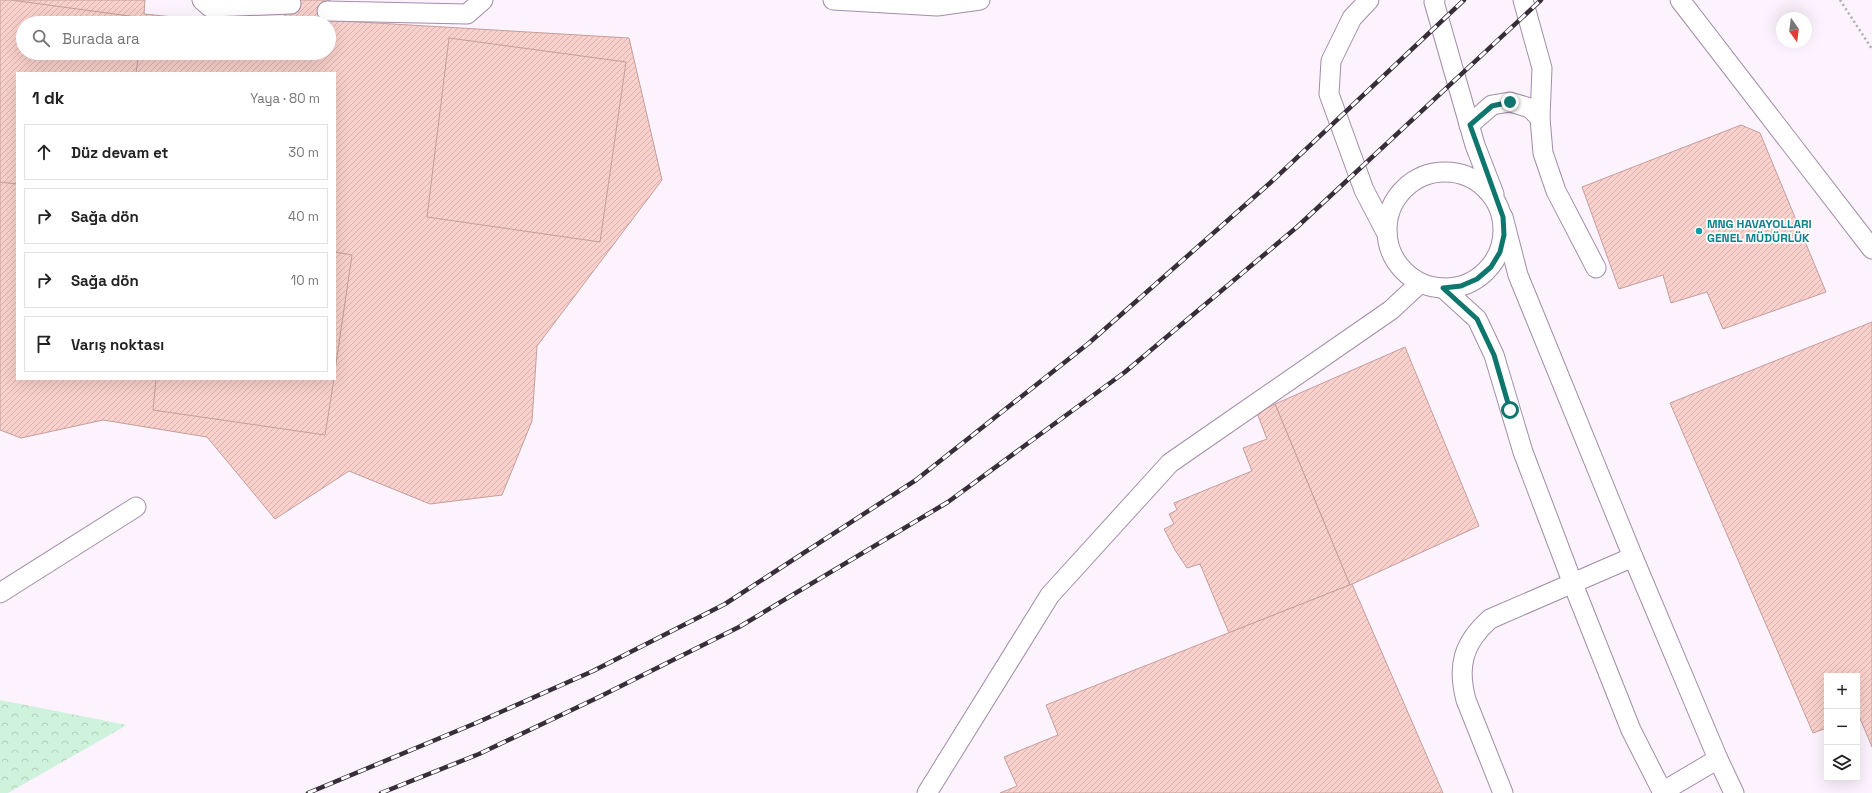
<!DOCTYPE html>
<html lang="tr">
<meta charset="utf-8">
<style>
:root{--surface:#fff;--page:#f2f2f2;--text:#222;--muted:#767676;--line:#e0e0e0}
body{margin:0;font-family:"Space Grotesk",sans-serif;background:var(--page);color:var(--text)}
.controls{position:absolute;right:12px;bottom:12px;display:grid;overflow:hidden;border-radius:0px;box-shadow:0 4px 16px #0002}
.controls button{width:36px;height:36px;display:grid;place-items:center;padding:0;border:0;border-bottom:1px solid var(--line);background:var(--surface);color:var(--text);font:20px sans-serif}
.compass{position:absolute;left:1776px;top:12px;width:36px;height:36px;border-radius:50%;background:var(--surface);box-shadow:0 4px 16px #0002;rotate:166deg}
.stop{position:absolute;width:12px;height:12px;margin:-9px;border:3px solid #0f766e;border-radius:50%;background:#fff}
.stop.end{background:#0f766e;border-color:#fff;box-shadow:0 1px 4px #0008}
.list{margin:0;padding:0;list-style:none}
h2{display:flex;justify-content:space-between;align-items:center;height:52px;margin:0;padding:0 16px;font-size:17px}
h2 small{font-size:13px;font-weight:400;color:var(--muted)}
.list li{display:grid;grid-template-columns:26px 1fr auto;gap:12px;align-items:center;box-sizing:border-box;height:56px;margin:0 8px 8px;padding:0 8px;border:1px solid var(--line);border-radius:0px}
.list b{display:block;font-size:15px;white-space:nowrap}
.list em{font-size:13px;font-style:normal;color:var(--muted)}
.icon{flex:none;width:22px;height:22px;fill:none;stroke:currentColor;stroke-width:2;stroke-linecap:round;stroke-linejoin:round}
.map{position:relative;flex:none;width:1872px;height:793px;overflow:hidden}
.search{position:absolute;background:var(--surface);box-shadow:0 4px 16px #0002;left:16px;top:16px;width:320px;height:44px;display:flex;align-items:center;gap:10px;box-sizing:border-box;padding:0 14px;border-radius:22px;color:var(--muted);font-size:15px}
.panel{position:absolute;background:var(--surface);box-shadow:0 4px 16px #0002;left:16px;top:72px;width:320px;height:308px;border-radius:0px}
.map>svg:first-child{display:block}
.forest{fill:url(#forest-crowns)}
.building{fill:url(#building-hatch);stroke:#c59e9a;fill-rule:evenodd}
.lines{fill:none;stroke-linecap:round;stroke-linejoin:round}
.service-casing{stroke:#a38da9;stroke-width:21}
.path{stroke:#b2a9b5;stroke-width:2.5;stroke-dasharray:2 3;stroke-linecap:butt}
.service{stroke:#fff;stroke-width:19}
.rail-casing{stroke:#372e39;stroke-width:4.5}
.rail{stroke:#fff;stroke-width:3;stroke-dasharray:9;stroke-linecap:butt}
.route{stroke:#0f766e;stroke-width:5}
.culture-dot{fill:#0f9aa8;stroke:#fff;stroke-width:1.5}
.labels{text-anchor:middle;stroke-width:3.5;stroke-linejoin:round;paint-order:stroke}
.culture-label{font-size:12px;font-weight:bold;fill:#0d838f;stroke:#fff;text-anchor:start}
</style>
<div class="map">
<svg width="1872" height="793" viewBox="0 0 1872 793">
<defs>
<pattern id="forest-crowns" width="20" height="18" patternUnits="userSpaceOnUse"><rect width="20" height="18" fill="#cff2dc"/><path d="M2 6a3 3 0 1 1 6 0M12 15a3 3 0 1 1 6 0" fill="none" stroke="#b1cfbc"/></pattern>
<pattern id="building-hatch" width="6" height="6" patternUnits="userSpaceOnUse"><rect width="6" height="6" fill="#f9d0cc"/><path d="M-1 1l2-2M0 6l6-6M5 7l2-2" fill="none" stroke="#d5b2af"/></pattern>
</defs>
<rect width="100%" height="100%" fill="#fcf3ff"/>
<path class="forest" d="M 0,700 L 127,725 L 8,793 L 0,793 Z"/>
<g class="building">
<path d="M 0,0 L 145,0 L 144,14 L 232,23 L 23,23 L 23,53 L 329,53 L 329,23 L 282,23 L 291,0 L 330,0 L 325,20 L 629,38 L 662,180 L 537,346 L 532,421 L 502,495 L 430,504 L 349,471 L 275,519 L 207,437 L 103,420 L 21,438 L 0,430 ZM 17,73 L 335,73 L 335,379 L 17,379 Z"/>
<path d="M 0,0 L 11,0 L 144,18 L 144,23 L 23,23 L 23,53 L 139,53 L 136,73 L 17,73 L 17,184 L 0,182 Z"/>
<path d="M 449,38 L 626,62 L 600,242 L 427,217 Z"/>
<path d="M 1741,125 L 1760,133 L 1826,292 L 1723,329 L 1707,292 L 1671,303 L 1663,275 L 1619,289 L 1582,187 Z"/>
<path d="M 335,252 L 352,255 L 335,370 Z"/>
<path d="M 1872,322 L 1872,747 L 1859,716 L 1857,717 L 1857,676 L 1827,676 L 1827,728 L 1813,733 L 1670,403 Z"/>
<path d="M 1405,347 L 1479,526 L 1350,585 L 1275,404 Z"/>
<path d="M 156,379 L 334,379 L 325,435 L 153,410 Z"/>
<path d="M 1275,404 L 1350,585 L 1229,633 L 1200,564 L 1187,568 L 1175,550 L 1164,529 L 1174,524 L 1169,514 L 1177,510 L 1174,503 L 1252,471 L 1243,448 L 1267,439 L 1257,413 Z"/>
<path d="M 1352,584 L 1443,793 L 1000,793 L 1017,786 L 1004,757 L 1058,735 L 1046,705 Z"/>
</g>
<g class="lines">
<g class="service-casing">
<g id="service">
<path d="M 202,0 L 210,7 L 291,4"/>
<path d="M 833,0 L 937,6 L 980,0"/>
<path d="M 1369,0 L 1352,18 L 1331,61 L 1329,94 L 1364,190 L 1387,234"/>
<path d="M 1435,0 L 1434,2 L 1475,145 L 1494,194"/>
<path d="M 1680,0 L 1872,249"/>
<path d="M 327,11 L 467,14 L 483,0"/>
<path d="M 1540,118 L 1543,153 L 1556,191 L 1596,268"/>
<path d="M 1469,125 L 1492,105 L 1510,102 L 1530,108 L 1540,118 L 1542,68 L 1523,0"/>
<circle cx="1445" cy="230" r="58"/>
<path d="M 1503,217 L 1518,275 L 1633,557 L 1718,759 L 1734,793"/>
<path d="M 1443,288 L 1477,319 L 1494,355 L 1523,452 L 1573,584 L 1631,730 L 1663,793"/>
<path d="M 0,593 L 136,507"/>
<path d="M 1662,792 L 1718,759"/>
<path d="M 927,793 L 1050,595 L 1170,463 L 1391,310 L 1420,283"/>
<path d="M 1503,793 L 1466,700 C 1457,666 1463,643 1490,619 L 1633,557"/>
</g>
</g>
<path class="path" d="M 1840,0 L 1872,49"/>
<use href="#service" class="service"/>
<g class="rail-casing">
<g id="rail">
<path d="M 308,793 L 476,723 L 593,671 L 725,604 L 916,480 L 1089,343 L 1270,183 L 1464,0"/>
<path d="M 381,793 L 479,754 L 599,697 L 739,627 L 948,502 L 1125,372 L 1297,227 L 1541,0"/>
</g>
</g>
<use href="#rail" class="rail"/>
</g>
<g class="lines">
<path class="route" d="M 1510,102 L 1492,106 L 1470,125 L 1503,217 L 1504,235 L 1500,252 L 1491,267 L 1477,279 L 1461,286 L 1443,288 L 1477,319 L 1494,355 L 1510,410"/>
</g>
<circle class="culture-dot" cx="1699" cy="231" r="4"/>
<g class="labels">
<g class="culture-label">
<text x="1707" y="228">MNG HAVAYOLLARI<tspan x="1707" dy="14">GENEL MÜDÜRLÜK</tspan></text>
</g>
</g>
</svg>
<div class="controls">
<button>+</button>
<button>−</button>
<button><svg class="icon" aria-label="layers" viewBox="0 0 24 24"><path d="M12 4l9 5-9 5-9-5zM3 14l9 5 9-5"/></svg></button>
</div>
<svg class="compass" viewBox="-18 -18 36 36"><path d="M0-13l5 13h-10z" fill="#e53935"/><path d="M0 13l5-13h-10z" fill="#767676"/></svg>
<div class="stop" style="left:1510px;top:410px"></div>
<div class="stop end" style="left:1510px;top:102px"></div>
<div class="search"><svg class="icon" aria-label="search" viewBox="0 0 24 24"><circle cx="10" cy="10" r="6"/><path d="M15 15l6 6"/></svg>Burada ara</div>
<section class="panel">
<h2>1 dk<small>Yaya · 80 m</small></h2>
<ul class="list">
<li><svg class="icon" aria-label="ahead" viewBox="0 0 24 24"><path d="M12 20V5M6 11l6-6 6 6"/></svg><div><b>Düz devam et</b></div><em>30 m</em></li>
<li><svg class="icon" aria-label="right" viewBox="0 0 24 24"><path d="M7 20v-9h11M14 6l5 5-5 5"/></svg><div><b>Sağa dön</b></div><em>40 m</em></li>
<li><svg class="icon" aria-label="right" viewBox="0 0 24 24"><path d="M7 20v-9h11M14 6l5 5-5 5"/></svg><div><b>Sağa dön</b></div><em>10 m</em></li>
<li><svg class="icon" aria-label="arrive" viewBox="0 0 24 24"><path d="M6 21V4h12l-3 4 3 4H6"/></svg><div><b>Varış noktası</b></div></li>
</ul>
</section>
</div>
